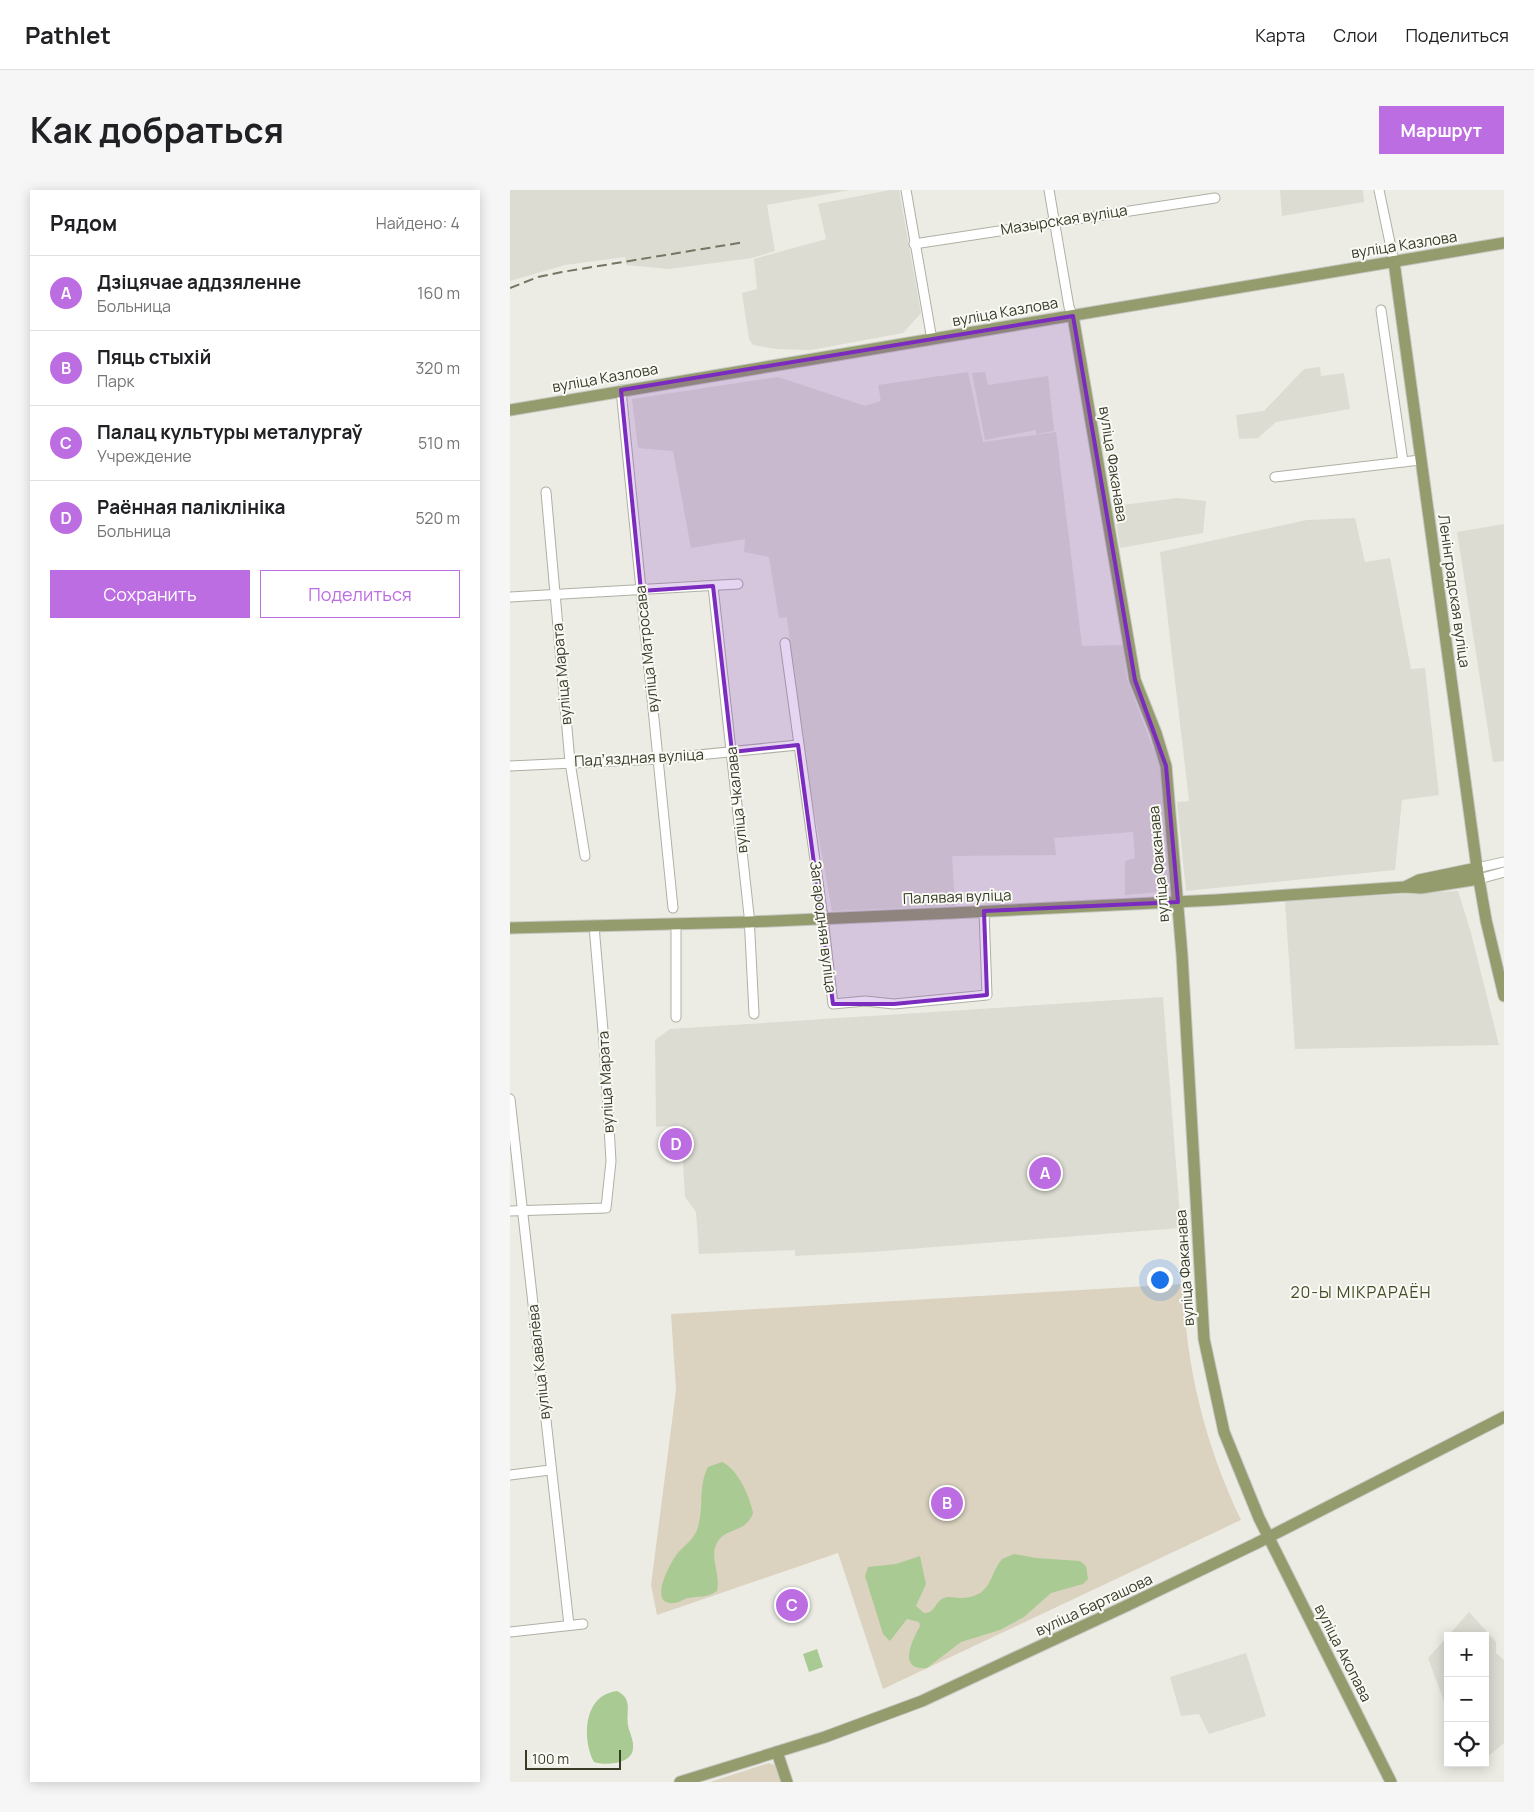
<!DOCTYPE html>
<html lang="ru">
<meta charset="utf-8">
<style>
:root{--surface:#fff;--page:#f6f6f6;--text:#202124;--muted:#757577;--line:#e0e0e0;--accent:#bd6de2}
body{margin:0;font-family:Manrope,sans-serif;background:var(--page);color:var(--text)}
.controls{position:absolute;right:15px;bottom:15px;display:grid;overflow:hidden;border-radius:0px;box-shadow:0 2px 12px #0003}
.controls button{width:45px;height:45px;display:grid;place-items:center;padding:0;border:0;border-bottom:1px solid var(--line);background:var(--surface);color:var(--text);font:25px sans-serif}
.scale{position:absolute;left:15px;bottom:12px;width:96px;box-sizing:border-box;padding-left:5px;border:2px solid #383c26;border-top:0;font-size:14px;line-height:18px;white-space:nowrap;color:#383c26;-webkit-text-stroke:4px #f9f9f5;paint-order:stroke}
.you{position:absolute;left:649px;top:1089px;width:18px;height:18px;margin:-12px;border:4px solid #fff;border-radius:50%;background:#1a73e8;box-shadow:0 0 0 8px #1a73e833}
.badge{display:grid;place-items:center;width:32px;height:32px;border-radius:50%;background:var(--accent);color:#fff;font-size:16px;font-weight:700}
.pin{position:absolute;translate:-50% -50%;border:2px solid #fff;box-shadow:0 1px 5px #0006}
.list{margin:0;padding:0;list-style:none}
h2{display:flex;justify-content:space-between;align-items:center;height:65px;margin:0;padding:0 20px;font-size:21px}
h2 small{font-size:16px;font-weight:400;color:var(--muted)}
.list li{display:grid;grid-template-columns:32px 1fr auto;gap:15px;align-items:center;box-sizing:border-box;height:75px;padding:0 20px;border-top:1px solid var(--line)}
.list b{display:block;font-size:19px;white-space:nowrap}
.list p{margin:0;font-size:16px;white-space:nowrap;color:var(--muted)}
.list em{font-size:16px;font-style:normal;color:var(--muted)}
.actions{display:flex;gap:10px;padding:15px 20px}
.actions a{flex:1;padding:11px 0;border:1px solid var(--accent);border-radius:0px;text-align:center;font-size:18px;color:var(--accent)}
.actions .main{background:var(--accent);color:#fff}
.icon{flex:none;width:28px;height:28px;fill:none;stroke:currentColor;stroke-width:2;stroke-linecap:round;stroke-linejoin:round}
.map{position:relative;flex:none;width:994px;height:1592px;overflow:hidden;border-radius:0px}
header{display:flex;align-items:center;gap:30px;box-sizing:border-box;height:70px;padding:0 25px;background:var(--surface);border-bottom:1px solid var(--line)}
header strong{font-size:24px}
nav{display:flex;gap:28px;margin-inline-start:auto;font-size:18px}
.intro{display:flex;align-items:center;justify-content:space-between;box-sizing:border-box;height:120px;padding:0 30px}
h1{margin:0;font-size:35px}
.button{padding:12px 22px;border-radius:0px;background:var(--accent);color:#fff;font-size:18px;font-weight:700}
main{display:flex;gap:30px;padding:0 30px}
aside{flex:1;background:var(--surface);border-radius:0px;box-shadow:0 2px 12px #0003}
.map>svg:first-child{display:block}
.built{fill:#dcdcd3}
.green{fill:#dbd3c0}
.water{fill:#aaca93}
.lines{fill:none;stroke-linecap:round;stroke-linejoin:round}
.minor-casing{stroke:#afb0a4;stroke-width:11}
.major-casing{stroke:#c7c8c2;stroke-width:13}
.minor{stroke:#fff;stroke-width:9}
.major{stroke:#949c6e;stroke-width:11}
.rail{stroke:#737761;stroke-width:2;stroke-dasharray:10 5;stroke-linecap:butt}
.marked{fill:#7b2cbf;fill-opacity:0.2;stroke:#7b2cbf;stroke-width:4;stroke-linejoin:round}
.labels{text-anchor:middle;stroke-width:4;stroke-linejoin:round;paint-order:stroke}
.street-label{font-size:15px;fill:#383c26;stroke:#f9f9f5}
.neighbourhood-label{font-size:16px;letter-spacing:1px;fill:#444c24;stroke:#f9f9f5}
</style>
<header>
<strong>Pathlet</strong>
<nav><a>Карта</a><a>Слои</a><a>Поделиться</a></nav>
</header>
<div class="intro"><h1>Как добраться</h1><a class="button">Маршрут</a></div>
<main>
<aside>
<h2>Рядом<small>Найдено: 4</small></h2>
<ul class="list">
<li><span class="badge">A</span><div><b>Дзіцячае аддзяленне</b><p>Больница</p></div><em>160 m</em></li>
<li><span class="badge">B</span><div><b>Пяць стыхій</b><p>Парк</p></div><em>320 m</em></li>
<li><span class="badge">C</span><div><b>Палац культуры металургаў</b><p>Учреждение</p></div><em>510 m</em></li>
<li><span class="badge">D</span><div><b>Раённая паліклініка</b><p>Больница</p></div><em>520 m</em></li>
</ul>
<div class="actions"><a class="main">Сохранить</a><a>Поделиться</a></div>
</aside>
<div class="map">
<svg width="994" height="1592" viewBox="0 0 994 1592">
<rect width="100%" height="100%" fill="#ecece5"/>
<g class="built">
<path d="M 0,0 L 340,0 L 257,15 L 265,61 L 242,68 L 159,79 L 116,75 L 115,67 L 55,75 L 0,91 Z"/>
<path d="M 380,0 L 389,0 L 411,123 L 393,143 L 301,160 L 266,159 L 243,155 L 239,149 L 232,103 L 247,99 L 244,69 L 316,49 L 308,14 Z"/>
<path d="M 770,0 L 853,0 L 854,12 L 772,26 Z"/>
<path d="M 810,177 L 811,186 L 834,183 L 840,219 L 766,232 L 748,248 L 729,249 L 726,225 L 754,221 L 794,179 Z"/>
<path d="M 458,182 L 473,252 L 546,242 L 572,456 L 613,455 L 617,489 L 652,582 L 660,701 L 615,705 L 615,671 L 625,668 L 623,642 L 544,648 L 546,665 L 442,666 L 445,716 L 322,721 L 292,553 L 277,427 L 269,428 L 259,367 L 234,362 L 235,349 L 181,358 L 163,261 L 128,258 L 122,209 L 268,187 L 355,216 L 371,211 L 368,195 Z"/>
<path d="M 475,182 L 478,195 L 538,186 L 544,241 L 526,244 L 526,240 L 475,250 L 462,183 Z"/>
<path d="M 668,308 L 696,311 L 693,343 L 610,358 L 604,316 Z"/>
<path d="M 845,328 L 855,372 L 880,368 L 901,479 L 915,478 L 929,605 L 892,610 L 885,680 L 676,701 L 667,612 L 679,611 L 650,362 L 797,330 Z"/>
<path d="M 994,334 L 994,571 L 983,572 L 947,342 Z"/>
<path d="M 948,701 L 961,743 L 989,855 L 785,859 L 775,711 Z"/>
<path d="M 653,807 L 671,1038 L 361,1062 L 285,1066 L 285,1060 L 189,1064 L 186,1022 L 175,1007 L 171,935 L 146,937 L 145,850 L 160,839 Z"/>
<path d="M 959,1422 L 986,1452 L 986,1463 L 994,1470 L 994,1553 L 975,1569 L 975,1446 L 938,1446 Z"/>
<path d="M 938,1446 L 938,1522 L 918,1468 Z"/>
<path d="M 736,1463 L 756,1526 L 699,1544 L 689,1524 L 671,1526 L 660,1487 Z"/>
</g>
<g class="green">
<path d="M 673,1094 C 676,1178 695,1254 731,1330 L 373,1499 L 328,1363 L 147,1425 L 141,1395 L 166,1200 L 161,1124 Z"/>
<path d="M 259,1573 L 266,1576 L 273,1592 L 200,1592 Z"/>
</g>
<g class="water">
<path d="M 212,1272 C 228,1279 240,1307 243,1323 C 235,1345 214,1336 206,1355 C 200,1368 211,1386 207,1401 C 197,1408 189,1406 178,1408 C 173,1409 169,1413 164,1413 C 137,1416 160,1373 167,1364 C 174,1356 183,1350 187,1340 C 195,1318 187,1299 198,1277 Z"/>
<path d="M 504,1364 L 526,1368 L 570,1371 L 576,1376 L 578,1389 L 573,1394 L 541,1403 L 514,1427 L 490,1440 L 451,1452 L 417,1478 C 386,1481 403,1449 410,1436 L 409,1432 L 397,1429 L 380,1451 L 373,1444 L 355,1386 L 358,1377 L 386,1374 L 410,1366 L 416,1394 L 406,1416 L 414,1423 C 425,1423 424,1414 432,1409 C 437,1405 445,1408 452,1408 C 483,1406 478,1386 492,1369 Z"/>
<path d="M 307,1459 L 313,1477 L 299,1482 L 293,1464 Z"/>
<path d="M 107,1501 C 123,1509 116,1520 118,1535 C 119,1542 124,1550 123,1558 C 123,1574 95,1576 84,1572 C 72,1549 73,1505 107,1501 Z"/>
</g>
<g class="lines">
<g class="minor-casing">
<g id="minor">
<path d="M 396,0 L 422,150"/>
<path d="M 539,0 L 559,117 L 563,126"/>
<path d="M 869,0 L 884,72"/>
<path d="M 404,54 L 705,8"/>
<path d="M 871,120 L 893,272"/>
<path d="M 111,200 L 163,718"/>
<path d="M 765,287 L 910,270"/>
<path d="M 36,302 L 60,572 L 75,666"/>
<path d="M 203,396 L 239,725 L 244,824"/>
<path d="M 0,407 L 228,394"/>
<path d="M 275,453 L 313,728 L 323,814 L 355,811 L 384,814 L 477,805 L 474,721"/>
<path d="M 0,576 L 148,569 L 288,555"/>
<path d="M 967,678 L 994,672"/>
<path d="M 969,689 L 994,682"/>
<path d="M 166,827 L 166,734"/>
<path d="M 0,909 L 59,1435"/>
<path d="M 0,1021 L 96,1018 L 101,971 L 94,852 L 84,736"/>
<path d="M 0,1285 L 40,1280"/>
<path d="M 0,1442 L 73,1434"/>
</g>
</g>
<g class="major-casing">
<g id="major">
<path d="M 884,72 L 967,678 L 976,730 L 994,806"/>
<path d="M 563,126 L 625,490 L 646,543 L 656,576 L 672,765 L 694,1149 L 714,1242 L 749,1328 L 881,1592"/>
<path d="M 0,220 L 994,53"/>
<path d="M 897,696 L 909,690 L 967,678"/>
<path d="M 0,738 L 239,732 L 442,723 L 706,710 L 895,697 L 911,698 L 969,689"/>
<path d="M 267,1562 L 277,1592"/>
<path d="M 170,1592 L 315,1547 L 412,1511 L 616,1416 L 745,1354 L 994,1227"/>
</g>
</g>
<use href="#minor" class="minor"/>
<use href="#major" class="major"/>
<path class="rail" d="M 0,98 L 28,87 L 52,82 L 235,52"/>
</g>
<path class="marked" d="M 563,126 L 625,490 L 656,576 L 668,712 L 474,721 L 477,805 L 384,814 L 323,814 L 288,555 L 222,562 L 203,396 L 131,401 L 111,200 Z"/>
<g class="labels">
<g class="street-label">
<text transform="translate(554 30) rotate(-9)" y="5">Мазырская вуліца</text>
<text transform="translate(894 55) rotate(-9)" y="5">вуліца Казлова</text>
<text transform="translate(495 122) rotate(-10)" y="5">вуліца Казлова</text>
<text transform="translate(95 188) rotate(-10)" y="5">вуліца Казлова</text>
<text transform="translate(603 274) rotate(81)" y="5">вуліца Факанава</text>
<text transform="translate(944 401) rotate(82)" y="5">Ленінградская вуліца</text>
<text transform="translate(137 459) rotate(-96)" y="5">вуліца Матросава</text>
<text transform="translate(52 484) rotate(-95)" y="5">вуліца Марата</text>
<text transform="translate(129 568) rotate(-3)" y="5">Падʼяздная вуліца</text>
<text transform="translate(227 610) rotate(-96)" y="5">вуліца Чкалава</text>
<text transform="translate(649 674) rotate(-95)" y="5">вуліца Факанава</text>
<text transform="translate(447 707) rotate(-2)" y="5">Палявая вуліца</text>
<text transform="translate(313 737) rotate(83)" y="5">Загародняя вуліца</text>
<text transform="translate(96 892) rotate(-93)" y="5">вуліца Марата</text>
<text transform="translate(675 1078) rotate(-94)" y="5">вуліца Факанава</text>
<text transform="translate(29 1172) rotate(-96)" y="5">вуліца Кавалёва</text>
<text transform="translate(584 1415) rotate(-25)" y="5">вуліца Барташова</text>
<text transform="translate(833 1463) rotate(63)" y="5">вуліца Акопава</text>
</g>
<g class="neighbourhood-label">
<text x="851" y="1108">20-Ы МІКРАРАЁН</text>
</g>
</g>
</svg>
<div class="controls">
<button>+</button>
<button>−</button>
<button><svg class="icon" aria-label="locate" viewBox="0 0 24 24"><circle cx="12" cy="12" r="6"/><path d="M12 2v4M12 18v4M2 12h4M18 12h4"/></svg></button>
</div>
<div class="scale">100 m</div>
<div class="you"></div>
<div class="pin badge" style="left:535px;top:983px">A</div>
<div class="pin badge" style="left:437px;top:1313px">B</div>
<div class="pin badge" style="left:282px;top:1415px">C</div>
<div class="pin badge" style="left:166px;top:954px">D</div>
</div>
</main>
